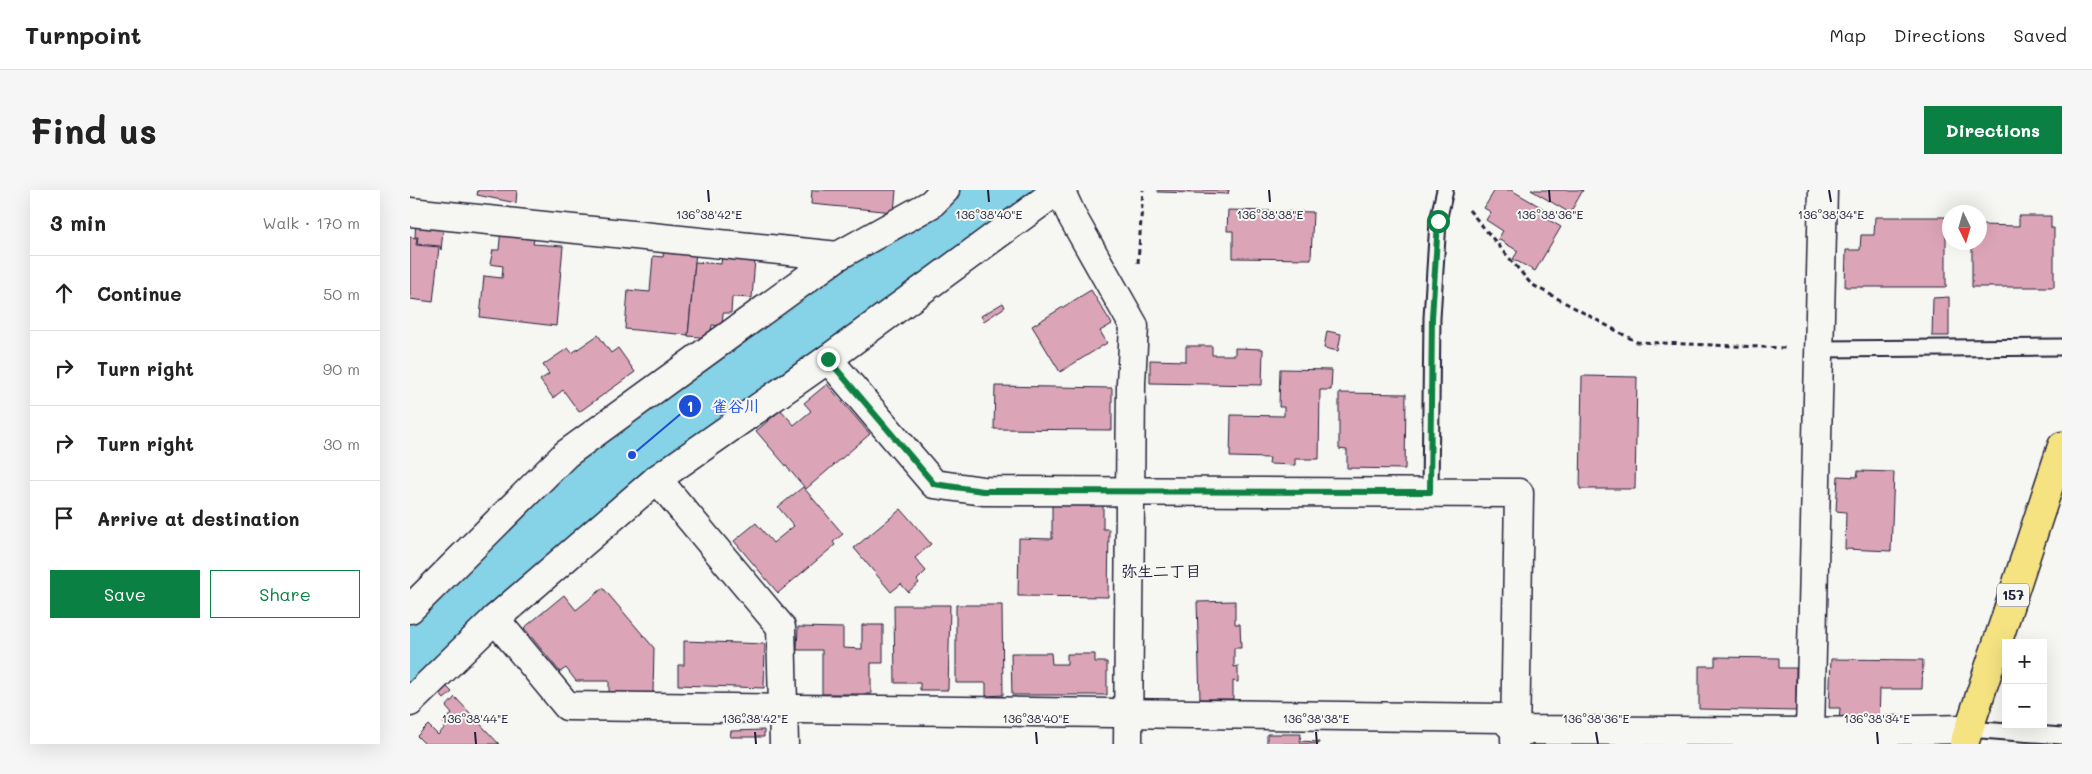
<!DOCTYPE html>
<meta charset="utf-8">
<style>
:root{--surface:#fff;--page:#f6f6f6;--text:#222;--muted:#767676;--line:#e0e0e0;--accent:#0b8043}
body{margin:0;font-family:Mali,"Klee One",sans-serif;background:var(--page);color:var(--text)}
.controls{position:absolute;right:15px;bottom:15px;display:grid;overflow:hidden;border-radius:0px;box-shadow:0 5px 20px #0002}
.controls button{width:45px;height:45px;display:grid;place-items:center;padding:0;border:0;border-bottom:1px solid var(--line);background:var(--surface);color:var(--text);font:25px sans-serif}
.compass{position:absolute;left:1532px;top:15px;width:45px;height:45px;border-radius:50%;background:var(--surface);box-shadow:0 5px 20px #0002;rotate:175deg}
.stop{position:absolute;width:15px;height:15px;margin:-11px;border:4px solid #0b8043;border-radius:50%;background:#fff}
.stop.end{background:#0b8043;border-color:#fff;box-shadow:0 1px 5px #0008}
.list{margin:0;padding:0;list-style:none}
h2{display:flex;justify-content:space-between;align-items:center;height:65px;margin:0;padding:0 20px;font-size:21px}
h2 small{font-size:16px;font-weight:400;color:var(--muted)}
.list li{display:grid;grid-template-columns:32px 1fr auto;gap:15px;align-items:center;box-sizing:border-box;height:75px;padding:0 20px;border-top:1px solid var(--line)}
.list b{display:block;font-size:19px;white-space:nowrap}
.list em{font-size:16px;font-style:normal;color:var(--muted)}
.actions{display:flex;gap:10px;padding:15px 20px}
.actions a{flex:1;padding:11px 0;border:1px solid var(--accent);border-radius:0px;text-align:center;font-size:18px;color:var(--accent)}
.actions .main{background:var(--accent);color:#fff}
.icon{flex:none;width:28px;height:28px;fill:none;stroke:currentColor;stroke-width:2;stroke-linecap:round;stroke-linejoin:round}
.map{position:relative;flex:none;width:1652px;height:554px;overflow:hidden;border-radius:0px}
header{display:flex;align-items:center;gap:30px;box-sizing:border-box;height:70px;padding:0 25px;background:var(--surface);border-bottom:1px solid var(--line)}
header strong{font-size:24px}
nav{display:flex;gap:28px;margin-inline-start:auto;font-size:18px}
.intro{display:flex;align-items:center;justify-content:space-between;box-sizing:border-box;height:120px;padding:0 30px}
h1{margin:0;font-size:35px}
.button{padding:12px 22px;border-radius:0px;background:var(--accent);color:#fff;font-size:18px;font-weight:700}
main{display:flex;gap:30px;padding:0 30px}
aside{flex:1;background:var(--surface);border-radius:0px;box-shadow:0 5px 20px #0002}
.map>svg:first-child{display:block}
.lines{fill:none;stroke-linecap:round;stroke-linejoin:round}
.river{stroke:#86d2e6;stroke-width:68}
.building{fill:#dca4b7;stroke:#22223b}
.lane-casing{stroke:#22223b;stroke-width:19}
.street-casing{stroke:#22223b;stroke-width:31}
.highway-casing{stroke:#22223b;stroke-width:31}
.path{stroke:#22223b;stroke-width:3;stroke-dasharray:5 4;stroke-linecap:butt}
.lane{stroke:#f6f6f2;stroke-width:15}
.street{stroke:#f6f6f2;stroke-width:28}
.highway{stroke:#f5e382;stroke-width:28}
.route{stroke:#0b8043;stroke-width:6}
.ticks{fill:none;stroke:#22223b;stroke-width:2}
.labels{text-anchor:middle;stroke-width:4;stroke-linejoin:round;paint-order:stroke}
.shield{fill:#f6f6f2;stroke:#626272;stroke-width:1}
.shield-label{font-size:14px;font-weight:bold;fill:#22223b}
.neighbourhood-label{font-size:16px;font-weight:bold;fill:#22223b;stroke:#f6f6f2}
.ticks-label{font-size:12px;text-anchor:middle;fill:#22223b;stroke:#f6f6f2;stroke-width:4;stroke-linejoin:round;paint-order:stroke}
.leader{fill:none;stroke:#1d4ed8;stroke-width:2}
.callout-dot{fill:#1d4ed8;stroke:#f6f6f2;stroke-width:2}
.mark-label{font-size:15px;text-anchor:middle;font-weight:bold;fill:#fff}
.callout-label{font-size:16px;text-anchor:middle;font-weight:bold;fill:#1d4ed8;stroke:#f6f6f2;stroke-width:4;stroke-linejoin:round;paint-order:stroke}
</style>
<header>
<strong>Turnpoint</strong>
<nav><a>Map</a><a>Directions</a><a>Saved</a></nav>
</header>
<div class="intro"><h1>Find us</h1><a class="button">Directions</a></div>
<main>
<aside>
<h2>3 min<small>Walk · 170 m</small></h2>
<ul class="list">
<li><svg class="icon" aria-label="ahead" viewBox="0 0 24 24"><path d="M12 20V5M6 11l6-6 6 6"/></svg><div><b>Continue</b></div><em>50 m</em></li>
<li><svg class="icon" aria-label="right" viewBox="0 0 24 24"><path d="M7 20v-9h11M14 6l5 5-5 5"/></svg><div><b>Turn right</b></div><em>90 m</em></li>
<li><svg class="icon" aria-label="right" viewBox="0 0 24 24"><path d="M7 20v-9h11M14 6l5 5-5 5"/></svg><div><b>Turn right</b></div><em>30 m</em></li>
<li><svg class="icon" aria-label="arrive" viewBox="0 0 24 24"><path d="M6 21V4h12l-3 4 3 4H6"/></svg><div><b>Arrive at destination</b></div></li>
</ul>
<div class="actions"><a class="main">Save</a><a>Share</a></div>
</aside>
<div class="map">
<svg width="1652" height="554" viewBox="0 0 1652 554">
<rect width="100%" height="100%" fill="#f6f6f2"/>
<filter id="ink" filterUnits="userSpaceOnUse"><feTurbulence type="fractalNoise" baseFrequency=".02" numOctaves="2"/><feDisplacementMap in="SourceGraphic" scale="10" xChannelSelector="R" yChannelSelector="G"/><feConvolveMatrix kernelMatrix="1 2 1 2 8 2 1 2 1" color-interpolation-filters="sRGB"/></filter>
<g filter="url(#ink)">
<g class="lines">
<path class="river" d="M 0,458 L 138,329 L 222,265 L 434,114 L 515,67 L 599,0"/>
</g>
<g class="building">
<path d="M 68,0 L 107,0 L 106,13 L 67,5 Z"/>
<path d="M 402,0 L 486,0 L 484,22 L 401,14 Z"/>
<path d="M 748,0 L 819,0 L 818,4 L 748,2 Z"/>
<path d="M 1085,0 L 1101,0 L 1136,20 L 1132,26 L 1151,37 L 1125,81 L 1103,69 L 1108,61 L 1088,49 L 1093,41 L 1076,30 L 1081,22 L 1074,18 Z"/>
<path d="M 1121,0 L 1173,0 L 1160,23 Z"/>
<path d="M 818,20 L 903,22 L 901,69 L 823,68 L 823,41 L 817,41 Z"/>
<path d="M 1609,26 L 1641,26 L 1641,38 L 1644,38 L 1644,97 L 1562,97 L 1562,52 L 1570,52 L 1570,35 L 1609,36 Z"/>
<path d="M 1465,27 L 1536,27 L 1536,97 L 1435,97 L 1436,60 L 1450,60 L 1451,45 L 1464,45 Z"/>
<path d="M 6,29 L 34,32 L 31,60 L 30,56 L 7,54 L 8,47 L 5,47 Z"/>
<path d="M 91,38 L 125,44 L 123,54 L 153,56 L 146,136 L 70,127 L 74,86 L 92,88 L 93,76 L 80,74 L 83,60 L 89,60 Z"/>
<path d="M 0,47 L 7,48 L 6,55 L 29,57 L 23,112 L 0,109 Z"/>
<path d="M 254,58 L 286,61 L 278,145 L 215,139 L 218,100 L 240,102 L 243,66 L 253,67 Z"/>
<path d="M 312,66 L 345,69 L 342,108 L 322,107 L 321,123 L 313,123 L 312,136 L 302,135 L 300,148 L 278,146 L 285,72 L 311,74 Z"/>
<path d="M 681,100 L 702,134 L 690,141 L 697,153 L 650,182 L 622,136 Z"/>
<path d="M 1539,107 L 1539,146 L 1522,146 L 1523,108 Z"/>
<path d="M 593,113 L 595,117 L 574,131 L 571,126 Z"/>
<path d="M 917,141 L 931,144 L 928,161 L 914,158 Z"/>
<path d="M 188,145 L 201,163 L 208,158 L 225,182 L 169,222 L 153,200 L 143,208 L 130,190 L 139,184 L 133,175 L 158,158 L 162,163 Z"/>
<path d="M 776,156 L 802,156 L 802,165 L 825,165 L 825,158 L 853,159 L 852,195 L 740,193 L 740,170 L 776,171 Z"/>
<path d="M 870,179 L 922,180 L 921,200 L 910,200 L 909,269 L 885,269 L 885,275 L 859,274 L 860,268 L 820,267 L 821,225 L 874,226 L 874,217 L 869,217 Z"/>
<path d="M 1172,186 L 1227,187 L 1225,299 L 1170,299 Z"/>
<path d="M 417,194 L 460,244 L 396,299 L 346,241 L 371,220 L 384,235 L 401,221 L 394,213 Z"/>
<path d="M 585,196 L 702,198 L 702,240 L 584,239 Z"/>
<path d="M 929,203 L 996,204 L 995,279 L 937,278 L 937,260 L 929,259 Z"/>
<path d="M 1448,281 L 1484,282 L 1481,361 L 1435,359 L 1436,322 L 1426,321 L 1428,286 L 1447,287 Z"/>
<path d="M 393,297 L 433,344 L 423,352 L 425,355 L 368,403 L 324,351 L 346,333 L 363,353 L 384,336 L 368,317 Z"/>
<path d="M 642,314 L 693,314 L 693,339 L 699,339 L 698,407 L 608,406 L 609,348 L 642,349 Z"/>
<path d="M 491,319 L 521,354 L 505,368 L 516,381 L 507,390 L 509,393 L 498,402 L 491,394 L 481,402 L 444,358 Z"/>
<path d="M 193,398 L 244,458 L 243,503 L 199,502 L 199,491 L 166,491 L 156,478 L 150,482 L 114,438 L 154,405 L 166,420 Z"/>
<path d="M 825,411 L 825,434 L 830,434 L 831,458 L 824,458 L 824,477 L 828,476 L 828,492 L 823,491 L 823,509 L 790,509 L 787,412 Z"/>
<path d="M 484,415 L 540,415 L 538,500 L 510,500 L 510,493 L 485,493 Z"/>
<path d="M 546,415 L 592,415 L 593,505 L 576,506 L 576,493 L 546,493 Z"/>
<path d="M 452,435 L 473,435 L 473,473 L 461,473 L 461,504 L 412,504 L 412,460 L 387,460 L 388,437 L 433,438 L 433,458 L 452,459 Z"/>
<path d="M 274,451 L 355,454 L 354,498 L 268,495 L 268,475 L 274,475 Z"/>
<path d="M 601,463 L 641,463 L 642,474 L 657,474 L 657,464 L 685,464 L 685,472 L 697,472 L 697,505 L 602,505 Z"/>
<path d="M 1305,467 L 1369,468 L 1369,478 L 1386,478 L 1386,521 L 1289,519 L 1289,476 L 1305,476 Z"/>
<path d="M 1421,469 L 1513,470 L 1512,499 L 1470,499 L 1469,532 L 1429,532 L 1430,518 L 1419,518 Z"/>
<path d="M 34,494 L 42,502 L 34,509 L 27,501 Z"/>
<path d="M 45,507 L 89,554 L 15,554 L 7,546 L 18,535 L 28,545 L 36,536 L 33,532 L 42,524 L 36,517 Z"/>
<path d="M 354,540 L 354,547 L 320,547 L 321,541 Z"/>
<path d="M 857,544 L 891,544 L 890,551 L 909,552 L 909,554 L 857,554 Z"/>
</g>
<g class="lines">
<g class="lane-casing">
<g id="lane">
<path d="M 1409,159 L 1652,157"/>
<path d="M 1020,302 L 1022,128 L 1028,31 L 1035,0"/>
<path d="M 1558,539 L 1652,546"/>
</g>
</g>
<g class="street-casing">
<g id="street">
<path d="M 650,0 L 663,28 L 724,136 L 721,193 L 718,554"/>
<path d="M 0,22 L 428,66"/>
<path d="M 418,169 L 524,294 L 573,301 L 1109,303 L 1105,550"/>
<path d="M 247,289 L 371,437 L 374,554"/>
<path d="M 0,419 L 156,264 L 428,66 L 521,14 L 535,0"/>
<path d="M 85,429 L 157,516 L 1093,528 L 1105,540 L 1400,542 L 1558,539"/>
<path d="M 0,512 L 85,429 L 247,289 L 418,169 L 648,0"/>
<path d="M 1400,542 L 1413,0"/>
</g>
</g>
<g class="highway-casing">
<path id="highway" d="M 1554,554 L 1652,256"/>
</g>
<g class="path">
<path d="M 1059,20 L 1121,94 L 1227,152 L 1376,158"/>
<path d="M 728,73 L 733,0"/>
</g>
<use href="#lane" class="lane"/>
<use href="#street" class="street"/>
<use href="#highway" class="highway"/>
</g>
</g>
<g class="lines" filter="url(#ink)">
<path class="route" d="M 418,169 L 524,294 L 573,301 L 1020,302 L 1022,128 L 1028,31"/>
</g>
<path class="ticks" d="M 298,0 L 299,12M 578,0 L 579,12M 859,0 L 860,12M 1139,0 L 1140,12M 1419,0 L 1421,12M 65,542 L 66,554M 345,542 L 346,554M 626,542 L 627,554M 906,542 L 907,554M 1186,542 L 1188,554M 1467,542 L 1468,554"/>
<g class="labels">
<rect class="shield" x="1587" y="393.5" width="32" height="23" rx="4"/>
<g class="shield-label">
<text x="1603" y="410">157</text>
</g>
<g class="neighbourhood-label">
<text x="751" y="387">弥生二丁目</text>
</g>
</g>
<g class="ticks-label">
<text x="299" y="29">136°38'42"E</text>
<text x="579" y="29">136°38'40"E</text>
<text x="860" y="29">136°38'38"E</text>
<text x="1140" y="29">136°38'36"E</text>
<text x="1421" y="29">136°38'34"E</text>
<text x="65" y="533">136°38'44"E</text>
<text x="345" y="533">136°38'42"E</text>
<text x="626" y="533">136°38'40"E</text>
<text x="906" y="533">136°38'38"E</text>
<text x="1186" y="533">136°38'36"E</text>
<text x="1467" y="533">136°38'34"E</text>
</g>
<path class="leader" d="M222 265L280 216"/>
<g class="callout-dot">
<circle cx="222" cy="265" r="5"/>
<circle cx="280" cy="216" r="12"/>
</g>
<g class="mark-label">
<text x="280" y="222">1</text>
</g>
<g class="callout-label">
<text x="326" y="222">雀谷川</text>
</g>
</svg>
<div class="controls">
<button>+</button>
<button>−</button>
</div>
<svg class="compass" viewBox="-18 -18 36 36"><path d="M0-13l5 13h-10z" fill="#e53935"/><path d="M0 13l5-13h-10z" fill="#767676"/></svg>
<div class="stop" style="left:1028px;top:31px"></div>
<div class="stop end" style="left:418px;top:169px"></div>
</div>
</main>
